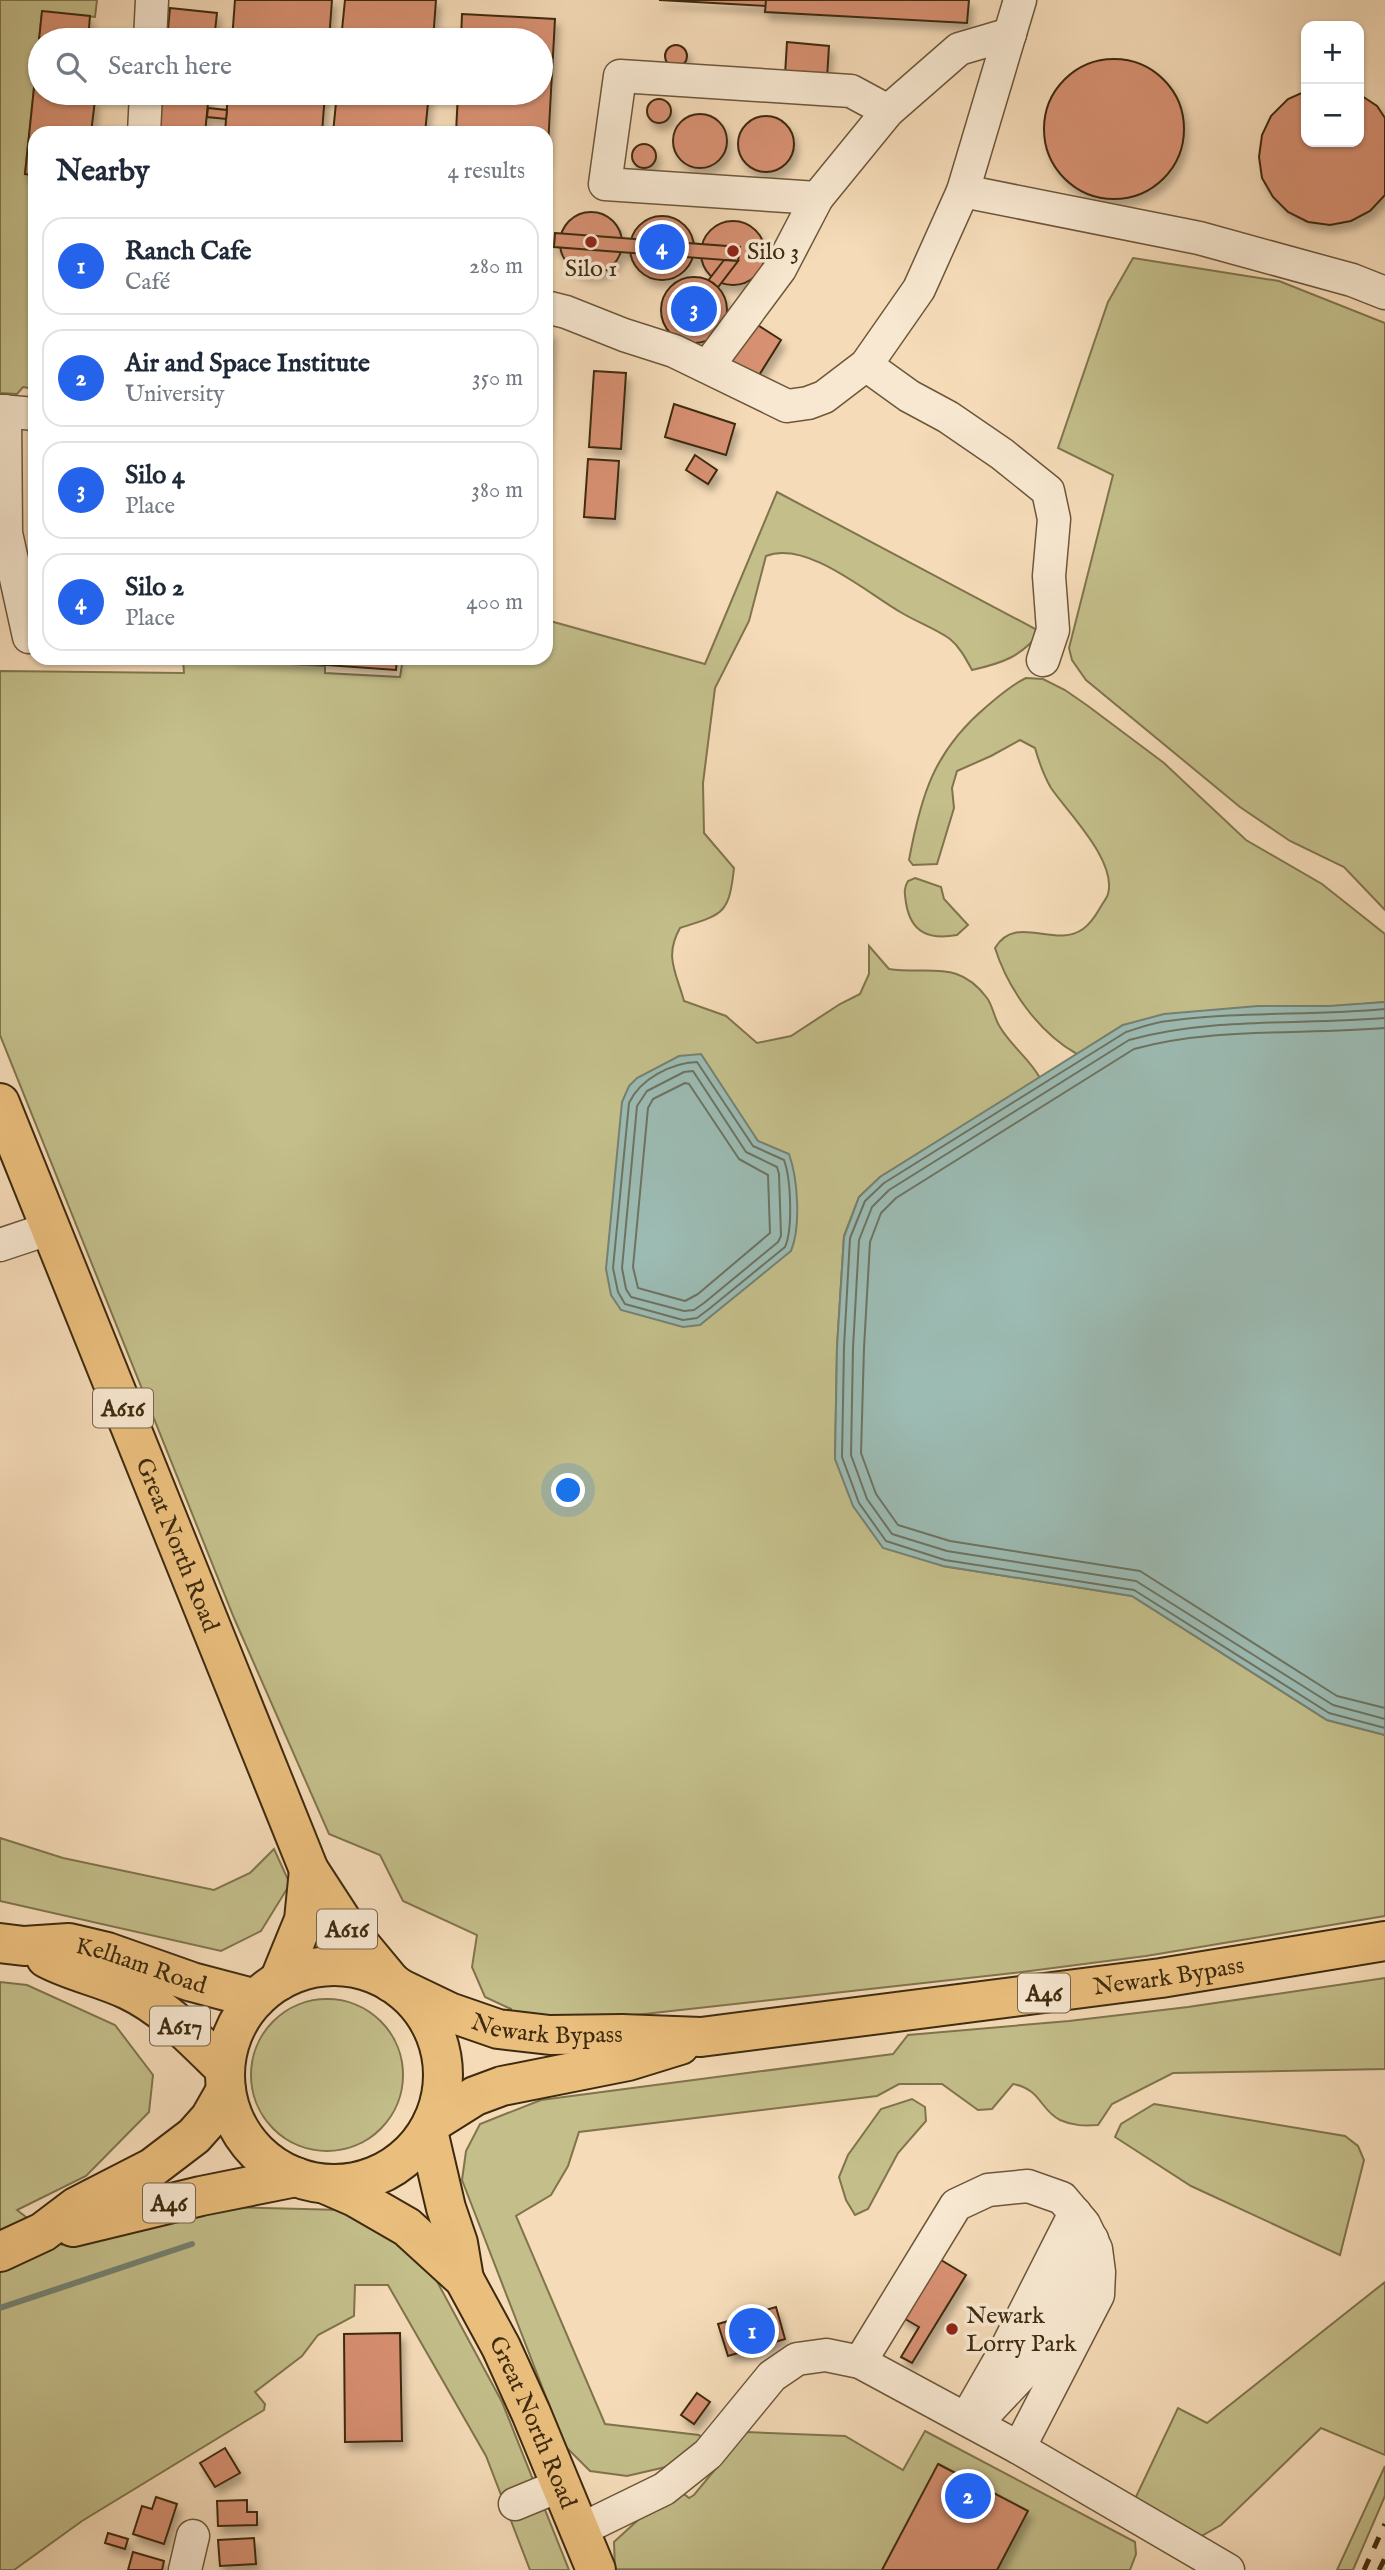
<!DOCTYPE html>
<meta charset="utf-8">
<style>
:root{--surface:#fff;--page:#f6f6f7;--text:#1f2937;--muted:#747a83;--line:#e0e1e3;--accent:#2563eb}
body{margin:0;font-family:"IM FELL English",serif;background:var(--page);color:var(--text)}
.controls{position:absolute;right:21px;top:21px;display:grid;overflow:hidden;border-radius:14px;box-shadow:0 2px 5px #0004}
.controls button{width:63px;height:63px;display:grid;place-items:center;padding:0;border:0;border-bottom:2px solid var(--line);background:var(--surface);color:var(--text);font:35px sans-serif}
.you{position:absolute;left:569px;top:1491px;width:24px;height:24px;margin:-18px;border:5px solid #fff;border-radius:50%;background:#1a73e8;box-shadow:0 0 0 10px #1a73e833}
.badge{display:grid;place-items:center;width:46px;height:46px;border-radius:50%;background:var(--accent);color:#fff;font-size:23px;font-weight:700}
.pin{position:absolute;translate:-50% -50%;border:4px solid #fff;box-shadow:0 2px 7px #0006}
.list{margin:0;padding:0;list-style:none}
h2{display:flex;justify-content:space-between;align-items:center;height:91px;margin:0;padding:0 28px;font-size:30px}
h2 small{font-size:23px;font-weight:400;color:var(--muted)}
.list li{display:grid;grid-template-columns:46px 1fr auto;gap:21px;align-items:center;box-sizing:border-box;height:98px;margin:0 14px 14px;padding:0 14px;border:2px solid var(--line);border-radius:21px}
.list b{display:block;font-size:26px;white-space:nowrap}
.list p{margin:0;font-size:23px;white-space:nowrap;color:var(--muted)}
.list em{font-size:23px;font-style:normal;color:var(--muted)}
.icon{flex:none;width:38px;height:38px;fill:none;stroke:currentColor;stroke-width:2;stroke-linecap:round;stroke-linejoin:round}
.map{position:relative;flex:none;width:1385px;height:2570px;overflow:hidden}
.search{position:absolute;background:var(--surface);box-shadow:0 2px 5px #0004;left:28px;top:28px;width:525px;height:77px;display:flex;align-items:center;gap:18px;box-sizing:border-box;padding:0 24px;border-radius:38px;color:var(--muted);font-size:26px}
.panel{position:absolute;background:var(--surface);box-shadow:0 2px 5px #0004;left:28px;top:126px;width:525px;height:539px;border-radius:21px}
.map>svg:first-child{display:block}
.green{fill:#c3be8a;stroke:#80744c;stroke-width:2}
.water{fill:#9cbbb3;stroke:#768171;stroke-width:2}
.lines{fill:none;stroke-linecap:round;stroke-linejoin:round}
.shore{stroke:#6d7361;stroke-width:2}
.stream{stroke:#768171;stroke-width:6}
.building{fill:#d79072;stroke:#3e2b0f;stroke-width:2;filter:url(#shadow)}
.minor-casing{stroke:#6c5739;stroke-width:35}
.major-casing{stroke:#3e2b0f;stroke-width:42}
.highway-casing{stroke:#3e2b0f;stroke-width:42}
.minor{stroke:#f8e8d1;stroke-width:32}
.major{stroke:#eabe7c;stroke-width:38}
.highway{stroke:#eabe7c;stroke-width:38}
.rail{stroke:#3e2b0f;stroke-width:5;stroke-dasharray:12 12;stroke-linecap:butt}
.poi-dot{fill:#8f2418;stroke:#f8e8d1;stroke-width:2.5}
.labels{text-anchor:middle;stroke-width:7;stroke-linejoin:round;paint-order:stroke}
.shield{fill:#f8e8d1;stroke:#766449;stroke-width:2}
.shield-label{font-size:23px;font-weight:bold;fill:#3e2b0f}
.poi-label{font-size:24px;fill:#3e2b0f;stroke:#f8e8d1;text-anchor:start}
.street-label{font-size:24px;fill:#3e2b0f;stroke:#f8e8d1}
</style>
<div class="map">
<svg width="1385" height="2570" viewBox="0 0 1385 2570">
<defs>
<filter id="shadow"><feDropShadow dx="4" dy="7" stdDeviation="3.5" flood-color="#0004"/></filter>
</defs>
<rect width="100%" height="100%" fill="#f5dbb8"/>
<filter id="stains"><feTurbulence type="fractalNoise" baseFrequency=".00286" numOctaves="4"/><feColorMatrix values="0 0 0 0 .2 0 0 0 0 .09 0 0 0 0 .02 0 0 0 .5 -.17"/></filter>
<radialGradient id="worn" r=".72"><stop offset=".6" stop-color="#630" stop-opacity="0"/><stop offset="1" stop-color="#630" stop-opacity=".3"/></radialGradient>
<g class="green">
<path d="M 0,0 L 97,0 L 95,17 L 42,12 L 25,174 L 35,175 L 35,389 L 23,387 L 17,394 L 0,393 Z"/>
<path d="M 1133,258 L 1279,281 L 1385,323 L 1385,910 L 1344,867 L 1290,841 L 1240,807 L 1086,680 L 1072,660 L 1069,648 L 1113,475 L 1058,448 L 1108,302 Z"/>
<path d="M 777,492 L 1041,632 C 1020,657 1003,663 972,670 C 966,659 960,647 950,639 C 936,629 917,622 902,613 C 867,593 807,540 766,556 L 749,621 L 715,688 L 703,783 L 704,833 L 734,868 C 729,915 723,914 680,928 C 664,956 676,972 684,1001 L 726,1016 L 757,1043 L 791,1036 L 840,1004 L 860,994 L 869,974 L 869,946 L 889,969 C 930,975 958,959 987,998 C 993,1006 994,1018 1000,1027 C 1011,1046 1029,1058 1040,1078 L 880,1177 L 859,1197 L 844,1236 L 837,1347 L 835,1459 L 943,1566 L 1132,1596 L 1327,1720 L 1385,1735 L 1385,1916 L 1146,1956 L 1022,1972 L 572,2022 L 511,2015 L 511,2009 L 485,1997 L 472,1967 L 477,1935 L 403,1901 L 380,1855 L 329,1834 L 234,1618 L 0,1035 L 0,671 L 184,673 L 183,658 L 325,666 L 325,673 L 400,677 L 403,658 L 546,658 L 546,629 L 550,621 L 705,664 Z"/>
<path d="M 1026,678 L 1043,679 L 1065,690 L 1088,706 L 1164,763 L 1246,840 L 1322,884 L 1385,934 L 1385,1002 L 1123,1025 L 1077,1054 C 1039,1033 1008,989 995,948 C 1016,913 1055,949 1083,929 C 1090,924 1096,915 1100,908 C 1102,904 1107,898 1108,894 C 1117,861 1069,814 1051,788 C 1044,776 1039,762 1035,748 L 1020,740 L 991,756 L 957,771 L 952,788 L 954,808 L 937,864 L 913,865 L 909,860 C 921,795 934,751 986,707 C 999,696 1011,685 1026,678 Z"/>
<path d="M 915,878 L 941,887 L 944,899 L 968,925 L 957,935 C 929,940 911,933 906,903 C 905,895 903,889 908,881 Z"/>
<path d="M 0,1838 L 63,1858 L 214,1890 L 250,1873 L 274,1849 L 290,1884 L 261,1931 L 221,1951 L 0,1901 Z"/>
<path d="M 1385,1978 L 1385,2069 L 1173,2073 L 1112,2104 L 1098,2125 C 1085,2126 1073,2126 1060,2120 C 1040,2110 1041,2089 1013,2084 L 992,2109 L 978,2110 L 942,2084 L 899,2084 L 877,2096 L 579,2132 L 568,2166 L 551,2195 L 516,2216 L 605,2424 L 699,2435 L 703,2439 L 670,2466 L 627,2476 L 590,2471 L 565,2446 L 462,2180 L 466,2151 L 480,2124 L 541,2100 L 893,2054 L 908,2035 L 1069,2021 L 1188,2007 Z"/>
<path d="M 0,1982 L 27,1985 L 115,2025 L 153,2075 L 149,2112 L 86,2176 L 17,2210 L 62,2245 L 132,2224 L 223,2207 L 343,2210 L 376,2223 L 426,2261 L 502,2402 L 569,2570 L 530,2570 L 486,2456 L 388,2285 L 355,2285 L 354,2316 L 318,2335 L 302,2356 L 255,2392 L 265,2404 L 264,2410 L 82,2521 L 14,2570 L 0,2570 Z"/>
<circle cx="327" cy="2075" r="76"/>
<path d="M 912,2099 L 925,2107 L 926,2121 L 898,2153 L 868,2209 L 855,2215 L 846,2200 L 839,2177 L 848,2155 L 881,2109 Z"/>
<path d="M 1154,2104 L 1345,2136 L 1358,2146 L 1364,2160 L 1340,2255 L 1191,2186 L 1115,2137 L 1121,2124 Z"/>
<path d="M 1385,2282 L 1385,2455 L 1321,2428 L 1221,2525 L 1196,2539 L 1133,2503 L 1178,2408 L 1207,2423 Z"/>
<path d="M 925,2431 L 1135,2542 L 1136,2554 L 1130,2570 L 997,2570 L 1027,2511 L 939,2464 L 882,2570 L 615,2569 L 614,2542 L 650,2509 L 684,2494 L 689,2498 L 694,2495 L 746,2432 L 845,2436 L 903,2470 Z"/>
<path d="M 1385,2466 L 1385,2496 L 1353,2570 L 1337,2570 Z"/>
</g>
<g class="water">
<path d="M 1385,1002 L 1385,1735 L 1327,1720 L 1132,1596 L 943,1566 L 883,1548 L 853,1506 L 835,1459 L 837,1347 L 844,1237 L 859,1197 L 880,1177 L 1123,1025 L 1164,1014 L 1258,1006 L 1329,1006 Z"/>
<path d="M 701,1054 L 758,1141 L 789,1154 C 798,1179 801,1227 791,1251 L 700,1325 L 683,1327 L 621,1310 L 611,1295 L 606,1269 L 622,1102 L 629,1086 L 637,1078 L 679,1056 Z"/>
</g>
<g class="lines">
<g class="shore">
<path d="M 1385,1009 C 1313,1016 1240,1011 1168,1021 C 1154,1022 1139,1028 1126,1032 L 884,1183 L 865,1201 L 850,1238 L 844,1347 L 842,1457 L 859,1503 L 886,1541 L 945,1560 L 1134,1590 L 1329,1713 L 1385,1728"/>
<path d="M 1385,1018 C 1300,1025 1212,1017 1129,1040 L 889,1190 L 872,1207 L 859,1240 L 853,1348 L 851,1455 L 867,1499 L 892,1534 L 947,1551 L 1136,1581 L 1333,1705 L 1385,1719"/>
<path d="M 1385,1028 C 1301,1035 1215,1027 1134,1049 L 896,1198 L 881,1213 L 870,1242 L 864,1348 L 861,1453 L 876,1494 L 898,1525 L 950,1541 L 1140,1571 L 1337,1696 L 1385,1708"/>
<path d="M 697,1062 L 753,1146 L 784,1160 C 791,1179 793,1229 785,1247 L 709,1309 L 697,1318 L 683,1320 L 625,1304 L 618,1292 L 613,1268 L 629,1103 C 640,1079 671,1063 697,1062 Z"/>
<path d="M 693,1071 L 746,1152 L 777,1167 L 779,1174 L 781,1236 L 778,1242 L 704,1303 L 694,1310 L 684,1311 L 631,1297 L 626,1289 L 622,1268 L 637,1106 L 647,1091 L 684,1072 Z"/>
<path d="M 685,1083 L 689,1084 L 739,1159 L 768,1175 L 770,1233 L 698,1294 L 685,1301 L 638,1288 L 633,1267 L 648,1108 L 653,1099 Z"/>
</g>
<path class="stream" d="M 0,2308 L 192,2244"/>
</g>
<g class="building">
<path d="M 235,0 L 332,0 L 329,40 L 232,40 Z"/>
<path d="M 345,0 L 436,0 L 433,40 L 341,40 Z"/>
<path d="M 659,0 L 766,0 L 766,6 Z"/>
<path d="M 766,0 L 969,0 L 967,23 L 765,12 Z"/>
<path d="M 170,8 L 217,13 L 214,40 L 167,40 Z"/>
<path d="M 42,11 L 90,16 L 88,40 L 40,40 L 40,93 L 82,93 L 82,98 L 95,100 L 91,133 L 35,133 L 35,175 L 25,174 Z"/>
<path d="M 462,14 L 555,19 L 547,164 L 546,133 L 456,133 L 458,93 L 541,93 L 541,40 L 461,40 Z"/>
<path d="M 787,42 L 829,46 L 827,78 L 785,75 Z"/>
<circle cx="676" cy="56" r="11"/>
<circle cx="1114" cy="129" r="70"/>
<path d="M 1306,91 L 1306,142 L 1359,142 L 1359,94 L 1377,106 L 1385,118 L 1385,195 L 1370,211 L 1351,221 L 1330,225 L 1308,222 L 1288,212 L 1273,197 L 1262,178 L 1259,157 L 1262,135 L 1271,116 L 1288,99 Z"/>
<path d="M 162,93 L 209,93 L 205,133 L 158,133 Z"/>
<path d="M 228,93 L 325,93 L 322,133 L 225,133 Z"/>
<path d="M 337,93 L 429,93 L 425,133 L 333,133 Z"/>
<circle cx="659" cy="111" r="12"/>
<path d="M 208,108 L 227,110 L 226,119 L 207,117 Z"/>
<circle cx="700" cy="141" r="27"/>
<circle cx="766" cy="144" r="28"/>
<circle cx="644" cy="156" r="12"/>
<circle cx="591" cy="243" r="31"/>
<circle cx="662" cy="248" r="32"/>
<circle cx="733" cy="253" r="32"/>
<path d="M 555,233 L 740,247 L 738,261 L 554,247 Z"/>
<path d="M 724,260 L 738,261 L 696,316 L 687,308 Z"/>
<circle cx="694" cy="310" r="33"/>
<path d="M 753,322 L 781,340 L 756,380 L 727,362 Z"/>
<path d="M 546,332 L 552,332 L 546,433 Z"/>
<path d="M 594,371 L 626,373 L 621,449 L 589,447 Z"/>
<path d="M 674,404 L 735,424 L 726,455 L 665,437 Z"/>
<path d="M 695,455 L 717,470 L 708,484 L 686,470 Z"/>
<path d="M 588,459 L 619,461 L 615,519 L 584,517 Z"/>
<path d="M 229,658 L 397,658 L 396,670 Z"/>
<path d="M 936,2257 L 966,2275 L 912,2363 L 901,2357 L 919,2327 L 900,2316 Z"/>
<path d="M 776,2307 L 785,2339 L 728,2356 L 718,2324 Z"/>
<path d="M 400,2333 L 402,2441 L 345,2442 L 344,2334 Z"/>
<path d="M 697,2393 L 710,2402 L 694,2424 L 681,2415 Z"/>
<path d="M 225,2448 L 240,2473 L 215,2487 L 200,2463 Z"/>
<path d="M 938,2464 L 1028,2511 L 997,2570 L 882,2570 Z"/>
<path d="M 156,2497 L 177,2504 L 164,2544 L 133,2534 L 142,2506 L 152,2509 Z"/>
<path d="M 247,2500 L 247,2512 L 257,2512 L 257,2525 L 218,2526 L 217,2501 Z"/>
<path d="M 108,2533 L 128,2539 L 125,2549 L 105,2543 Z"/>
<path d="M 254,2538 L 256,2564 L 220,2566 L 218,2540 Z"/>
<path d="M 133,2552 L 164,2561 L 162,2570 L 128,2570 Z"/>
</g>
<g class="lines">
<g class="minor-casing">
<g id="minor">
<path d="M 150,40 L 152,0"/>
<path d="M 144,133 L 146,93"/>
<path d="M 963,191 L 1199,238 L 1352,280 L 1385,293"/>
<path d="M 817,198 L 605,184 L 620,76 L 851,91 L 888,111"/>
<path d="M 546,307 L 566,312 L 624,335 L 674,351 L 787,406 L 808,403 L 824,397 L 866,365 L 919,289 L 963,191 L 1020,0"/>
<path d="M 866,365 L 909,396 L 948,417 L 1002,454 L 1048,491 L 1054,519 L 1049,576 L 1053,630 L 1043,660"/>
<path d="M 708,366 L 780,269 L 817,198 L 888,111 L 959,49 L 1010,34"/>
<path d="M 0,411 L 35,414"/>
<path d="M 5,411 L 6,533 L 29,637"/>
<path d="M 0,1245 L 51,1228"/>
<path d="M 860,2362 L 956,2205 L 988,2190 L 1028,2186 L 1062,2198 L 1084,2224 L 1096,2249 L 1099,2272 L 1098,2295 L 1019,2448"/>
<path d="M 981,2418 L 1029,2367 L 1092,2239"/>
<path d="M 966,2419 L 1005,2351 L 1075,2213"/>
<path d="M 515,2504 L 561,2485"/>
<path d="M 580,2530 L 664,2489 L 708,2454 L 772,2376 L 797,2359 L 826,2355 L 860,2362 L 1019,2448 L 1228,2570"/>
<path d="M 185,2570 L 193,2536"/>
</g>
</g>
<g class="major-casing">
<g id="major">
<path id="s1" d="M 0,1103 L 309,1870 L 348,1930 L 392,1983"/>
<path d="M 279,1981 L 304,1920 L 309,1870"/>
<path d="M 428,2131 L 446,2208 L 458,2243 L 464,2279"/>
<path id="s2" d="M 325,2184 L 355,2197 L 407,2227 L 464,2279 L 501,2347 L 531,2413 L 596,2570"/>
</g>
</g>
<g class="highway-casing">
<g id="highway">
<path id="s3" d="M 0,1943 L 24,1946 L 69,1943 L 107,1952 L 192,1982 L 256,1999"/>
<path d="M 46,1958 C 72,1972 101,1977 128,1990 C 166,2008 195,2040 225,2069"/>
<circle cx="334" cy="2075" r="109"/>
<path id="s4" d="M 401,1989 L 449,2012 L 498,2029 L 550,2035 L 622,2034 L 701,2037 L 1161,1978 L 1385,1941"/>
<path d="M 432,2123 L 475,2096 L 502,2086 L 628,2061 L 680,2045"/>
<path d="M 73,2227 L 201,2196 L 296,2177"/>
<path d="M 0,2252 L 43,2232 L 76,2207 L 152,2168 L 194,2136 L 210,2118 L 226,2090"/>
</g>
</g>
<use href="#minor" class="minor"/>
<use href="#major" class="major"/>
<use href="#highway" class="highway"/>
<g class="rail">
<path d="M 1364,2570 L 1385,2524"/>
<path d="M 1379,2570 L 1385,2558"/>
</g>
</g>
<g class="poi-dot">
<circle cx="591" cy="242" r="7"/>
<circle cx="733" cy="251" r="7"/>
<circle cx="952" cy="2329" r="7"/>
</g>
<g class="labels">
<g class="shield">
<rect x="93" y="1388.5" width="60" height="39" rx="5"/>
<rect x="317" y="1909.5" width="60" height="39" rx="5"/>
<rect x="1018" y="1973.5" width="52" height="39" rx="5"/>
<rect x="150" y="2006.5" width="60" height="39" rx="5"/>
<rect x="143" y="2183.5" width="52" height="39" rx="5"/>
</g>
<g class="shield-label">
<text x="123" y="1416">A616</text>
<text x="347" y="1937">A616</text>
<text x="1044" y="2001">A46</text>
<text x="180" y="2034">A617</text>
<text x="169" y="2211">A46</text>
</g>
<g class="poi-label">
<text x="747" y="259">Silo 3</text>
<text x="591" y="276" text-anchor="middle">Silo 1</text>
<text x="966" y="2323">Newark<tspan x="966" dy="28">Lorry Park</tspan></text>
</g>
<g class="street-label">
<text dy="8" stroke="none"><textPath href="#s1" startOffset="476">Great North Road</textPath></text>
<text dy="8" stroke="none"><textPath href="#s3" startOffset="145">Kelham Road</textPath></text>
<text dy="8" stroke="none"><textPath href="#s4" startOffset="780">Newark Bypass</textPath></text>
<text dy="8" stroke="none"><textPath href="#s4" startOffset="154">Newark Bypass</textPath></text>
<text dy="8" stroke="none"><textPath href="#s2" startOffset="329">Great North Road</textPath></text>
</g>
</g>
<rect width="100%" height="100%" filter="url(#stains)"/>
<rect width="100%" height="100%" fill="url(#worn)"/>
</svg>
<div class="controls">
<button>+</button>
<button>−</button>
</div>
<div class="you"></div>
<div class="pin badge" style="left:752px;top:2331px">1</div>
<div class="pin badge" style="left:968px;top:2496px">2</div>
<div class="pin badge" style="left:694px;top:309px">3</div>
<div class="pin badge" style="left:662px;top:247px">4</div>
<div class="search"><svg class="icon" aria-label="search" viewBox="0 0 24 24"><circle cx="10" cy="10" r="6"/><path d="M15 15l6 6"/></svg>Search here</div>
<section class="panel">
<h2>Nearby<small>4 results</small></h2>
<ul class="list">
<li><span class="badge">1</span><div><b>Ranch Cafe</b><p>Café</p></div><em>280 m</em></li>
<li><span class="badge">2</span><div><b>Air and Space Institute</b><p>University</p></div><em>350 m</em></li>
<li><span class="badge">3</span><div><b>Silo 4</b><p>Place</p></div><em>380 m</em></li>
<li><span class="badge">4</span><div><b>Silo 2</b><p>Place</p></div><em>400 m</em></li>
</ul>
</section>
</div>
